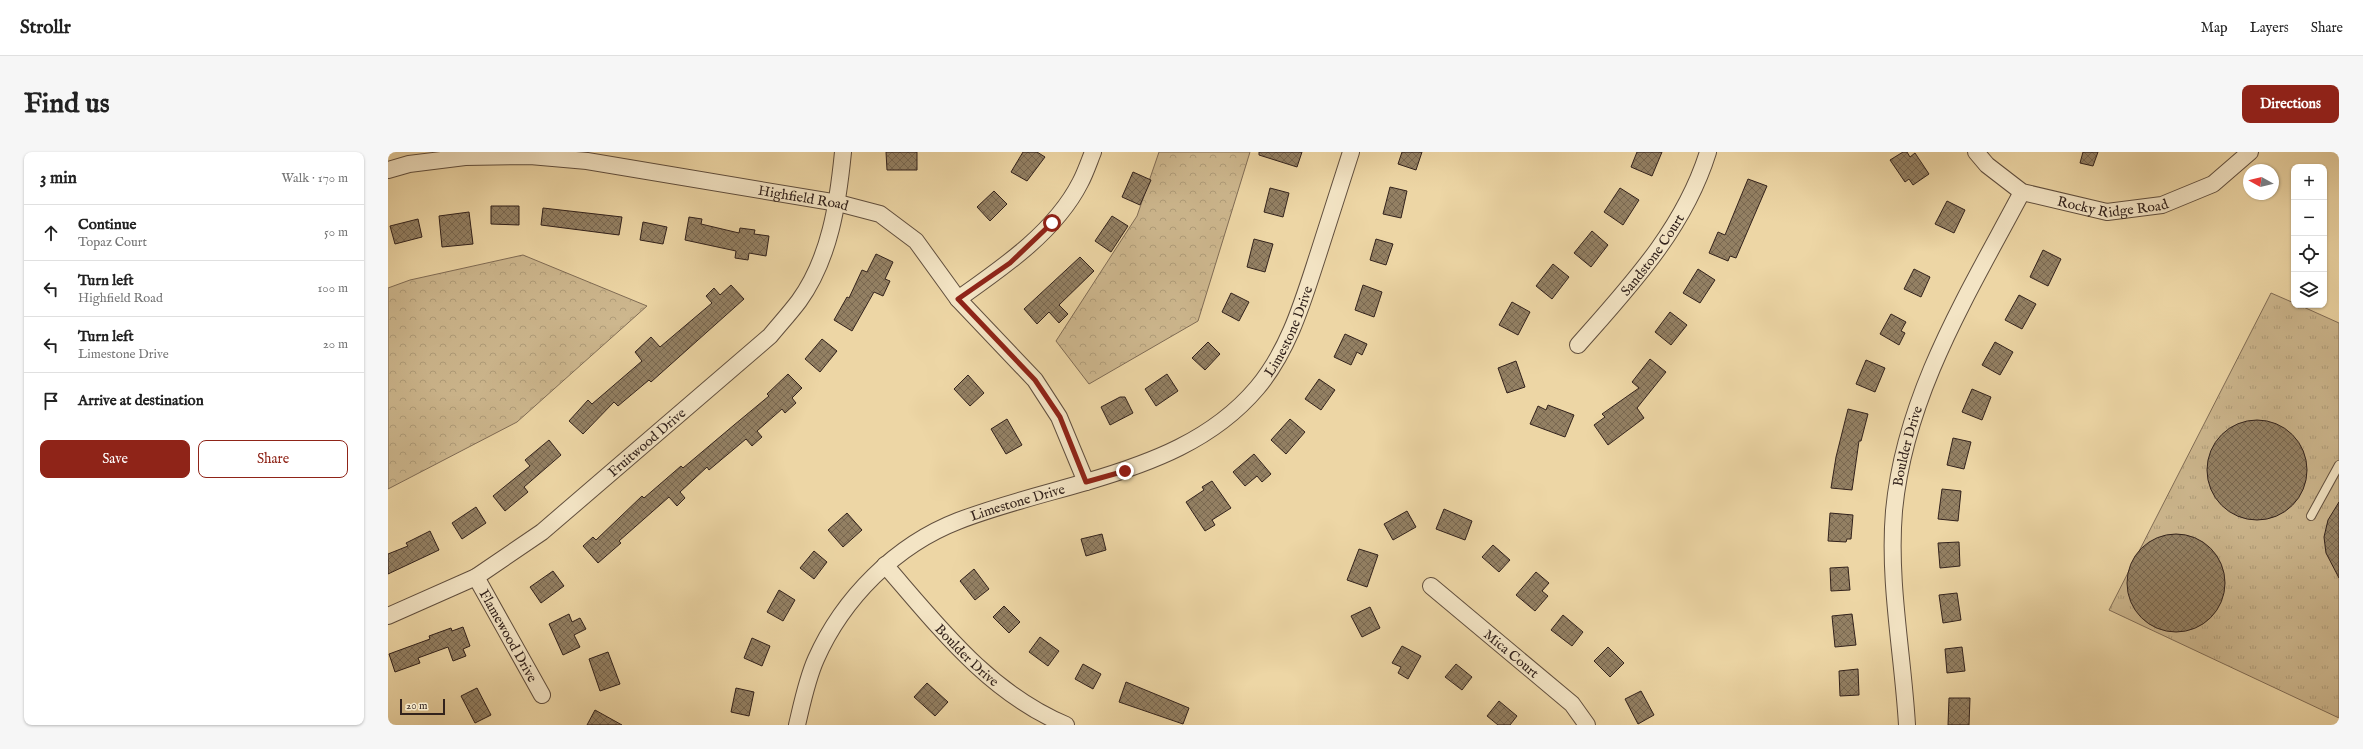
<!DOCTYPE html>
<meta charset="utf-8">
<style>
:root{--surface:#fff;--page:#f6f6f6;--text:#222;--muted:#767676;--line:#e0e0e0;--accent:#8f2418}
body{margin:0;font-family:"IM FELL English",serif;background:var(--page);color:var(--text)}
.controls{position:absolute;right:12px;top:12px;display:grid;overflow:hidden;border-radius:8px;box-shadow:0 1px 3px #0004}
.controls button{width:36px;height:36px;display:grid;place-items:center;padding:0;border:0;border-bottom:1px solid var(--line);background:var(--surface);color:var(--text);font:20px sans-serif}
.compass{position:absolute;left:1855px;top:12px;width:36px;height:36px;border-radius:50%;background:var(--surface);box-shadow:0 1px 3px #0004;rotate:278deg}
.scale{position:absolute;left:12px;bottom:10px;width:45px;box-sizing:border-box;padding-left:4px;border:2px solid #32221c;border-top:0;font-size:11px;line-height:14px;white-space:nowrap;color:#32221c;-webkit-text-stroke:3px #f3e4c4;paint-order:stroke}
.stop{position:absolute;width:12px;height:12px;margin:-9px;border:3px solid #8f2418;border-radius:50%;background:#fff}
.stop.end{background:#8f2418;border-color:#fff;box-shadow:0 1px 4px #0008}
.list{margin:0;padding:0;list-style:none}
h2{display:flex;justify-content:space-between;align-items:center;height:52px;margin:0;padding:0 16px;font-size:17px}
h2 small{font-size:13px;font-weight:400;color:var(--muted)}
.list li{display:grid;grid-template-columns:26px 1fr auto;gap:12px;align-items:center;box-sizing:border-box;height:56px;padding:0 16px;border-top:1px solid var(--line)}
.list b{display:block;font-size:15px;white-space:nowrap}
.list p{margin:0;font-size:13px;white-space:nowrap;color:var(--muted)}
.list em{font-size:13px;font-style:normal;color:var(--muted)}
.actions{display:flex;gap:8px;padding:12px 16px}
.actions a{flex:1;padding:9px 0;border:1px solid var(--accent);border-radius:8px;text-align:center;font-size:14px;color:var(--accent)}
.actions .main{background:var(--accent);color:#fff}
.icon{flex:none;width:22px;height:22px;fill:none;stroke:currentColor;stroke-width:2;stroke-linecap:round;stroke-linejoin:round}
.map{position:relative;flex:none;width:1951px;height:573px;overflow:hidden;border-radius:8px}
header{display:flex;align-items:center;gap:24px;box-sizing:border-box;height:56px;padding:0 20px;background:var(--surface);border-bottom:1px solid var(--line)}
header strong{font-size:19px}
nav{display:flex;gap:22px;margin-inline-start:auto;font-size:14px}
.intro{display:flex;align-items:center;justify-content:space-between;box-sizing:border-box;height:96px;padding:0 24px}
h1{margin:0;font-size:28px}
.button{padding:10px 18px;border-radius:8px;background:var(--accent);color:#fff;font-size:14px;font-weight:700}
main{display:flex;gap:24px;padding:0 24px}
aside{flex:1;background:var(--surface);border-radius:8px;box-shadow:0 1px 3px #0004}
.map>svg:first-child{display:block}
.grass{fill:url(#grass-tufts);stroke:#806c55}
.forest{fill:url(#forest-crowns);stroke:#806c55}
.building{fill:url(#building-cross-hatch);stroke:#32221c}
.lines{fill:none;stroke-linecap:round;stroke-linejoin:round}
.lane-casing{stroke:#614f3e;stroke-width:10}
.street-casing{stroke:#614f3e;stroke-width:18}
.lane{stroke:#f3e4c4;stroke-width:8}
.street{stroke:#f3e4c4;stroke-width:16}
.route{stroke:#8f2418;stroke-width:5}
.labels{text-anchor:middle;stroke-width:3.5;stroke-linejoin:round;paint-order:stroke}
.street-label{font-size:14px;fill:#32221c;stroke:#f3e4c4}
</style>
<header>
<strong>Strollr</strong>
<nav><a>Map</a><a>Layers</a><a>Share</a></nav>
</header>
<div class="intro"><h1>Find us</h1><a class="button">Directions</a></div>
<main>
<aside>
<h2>3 min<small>Walk · 170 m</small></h2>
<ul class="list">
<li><svg class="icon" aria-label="ahead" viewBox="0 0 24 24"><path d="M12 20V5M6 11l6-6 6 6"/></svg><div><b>Continue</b><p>Topaz Court</p></div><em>50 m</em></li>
<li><svg class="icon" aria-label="left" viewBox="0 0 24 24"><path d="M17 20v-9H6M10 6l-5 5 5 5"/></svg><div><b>Turn left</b><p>Highfield Road</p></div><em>100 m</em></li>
<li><svg class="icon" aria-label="left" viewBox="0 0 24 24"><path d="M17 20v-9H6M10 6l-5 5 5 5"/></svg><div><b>Turn left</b><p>Limestone Drive</p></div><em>20 m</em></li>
<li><svg class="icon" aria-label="arrive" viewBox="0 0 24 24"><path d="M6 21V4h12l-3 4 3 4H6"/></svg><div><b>Arrive at destination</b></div></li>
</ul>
<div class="actions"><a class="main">Save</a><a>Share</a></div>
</aside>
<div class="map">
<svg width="1951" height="573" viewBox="0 0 1951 573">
<defs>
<pattern id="grass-tufts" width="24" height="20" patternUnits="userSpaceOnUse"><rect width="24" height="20" fill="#cdb78e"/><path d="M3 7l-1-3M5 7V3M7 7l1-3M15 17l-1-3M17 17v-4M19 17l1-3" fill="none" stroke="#b09d7a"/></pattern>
<pattern id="forest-crowns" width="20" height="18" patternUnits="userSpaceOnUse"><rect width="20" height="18" fill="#cdb78e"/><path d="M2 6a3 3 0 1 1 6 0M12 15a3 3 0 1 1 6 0" fill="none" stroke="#b09d7a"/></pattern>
<pattern id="building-cross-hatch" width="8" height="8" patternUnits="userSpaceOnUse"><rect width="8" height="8" fill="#938063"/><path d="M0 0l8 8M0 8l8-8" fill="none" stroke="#796851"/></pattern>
</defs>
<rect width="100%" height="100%" fill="#edd6a5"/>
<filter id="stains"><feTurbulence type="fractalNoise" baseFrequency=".005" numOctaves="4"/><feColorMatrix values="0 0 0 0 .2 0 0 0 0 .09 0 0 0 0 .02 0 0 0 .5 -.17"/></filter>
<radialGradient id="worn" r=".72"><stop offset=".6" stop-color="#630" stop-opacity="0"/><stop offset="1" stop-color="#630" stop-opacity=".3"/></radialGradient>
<path class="grass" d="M 1883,141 L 1906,151 L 1906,153 L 1911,153 L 1951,171 L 1951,566 L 1721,458 Z"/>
<g class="forest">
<path d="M 771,0 L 862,0 L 810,169 L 701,232 L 668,189 L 749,64 Z"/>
<path d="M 135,103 L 259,154 L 129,270 L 0,337 L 0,136 L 22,128 Z"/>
</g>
<g class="building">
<path d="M 498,0 L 529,0 L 529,18 L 499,18 Z"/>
<path d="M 635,0 L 649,0 L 657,5 L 639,29 L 623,20 Z"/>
<path d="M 871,0 L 914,0 L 909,15 L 871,3 Z"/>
<path d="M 1014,0 L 1034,0 L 1028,18 L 1010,12 Z"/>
<path d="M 1249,0 L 1274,0 L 1264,24 L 1243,15 Z"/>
<path d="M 1515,0 L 1519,0 L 1522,5 L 1527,1 L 1541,22 L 1525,33 L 1521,27 L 1517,30 L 1502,8 Z"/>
<path d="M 1695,0 L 1710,0 L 1705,14 L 1692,11 Z"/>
<path d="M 745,20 L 763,28 L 752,53 L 734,45 Z"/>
<path d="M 1360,27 L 1379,34 L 1348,106 L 1342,104 L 1340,109 L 1321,101 L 1330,80 L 1337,83 Z"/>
<path d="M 1002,35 L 1019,39 L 1013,66 L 995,62 Z"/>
<path d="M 882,36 L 901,41 L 895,65 L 876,60 Z"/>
<path d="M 1232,36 L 1251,48 L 1235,73 L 1216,60 Z"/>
<path d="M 606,39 L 619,52 L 602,69 L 589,55 Z"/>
<path d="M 1559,49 L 1577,58 L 1566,81 L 1547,72 Z"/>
<path d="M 103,54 L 131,54 L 131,73 L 103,72 Z"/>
<path d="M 155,56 L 234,65 L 231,83 L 153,73 Z"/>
<path d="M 81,60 L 85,92 L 54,95 L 51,64 Z"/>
<path d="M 724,64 L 740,74 L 723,100 L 707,89 Z"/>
<path d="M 301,65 L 314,67 L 313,72 L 351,81 L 352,76 L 367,78 L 366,82 L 381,84 L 378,104 L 361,101 L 360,108 L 347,106 L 348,99 L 297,88 Z"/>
<path d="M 30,67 L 34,85 L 7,92 L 2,74 Z"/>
<path d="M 255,70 L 279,75 L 275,92 L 252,88 Z"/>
<path d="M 1204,79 L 1220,93 L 1203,115 L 1186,101 Z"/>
<path d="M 866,87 L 885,92 L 877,120 L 859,115 Z"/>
<path d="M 988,87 L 1005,92 L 998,113 L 982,108 Z"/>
<path d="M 1655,98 L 1673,107 L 1660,134 L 1642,125 Z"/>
<path d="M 488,102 L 505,110 L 497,127 L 502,129 L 495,144 L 486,140 L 464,179 L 446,168 L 459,145 L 461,146 L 474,118 L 479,120 Z"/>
<path d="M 692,105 L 706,119 L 671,153 L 680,162 L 671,171 L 661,160 L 649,172 L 636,157 Z"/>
<path d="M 1165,112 L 1181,125 L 1164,147 L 1148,134 Z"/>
<path d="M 1310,117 L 1327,128 L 1312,151 L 1295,141 Z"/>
<path d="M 1526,117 L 1542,125 L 1533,145 L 1516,137 Z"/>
<path d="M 343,133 L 356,147 L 263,230 L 261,228 L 230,254 L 226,250 L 195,282 L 181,269 L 200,248 L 204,252 L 254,209 L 247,200 L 263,185 L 272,195 L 324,151 L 318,144 L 326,136 L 332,143 Z"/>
<path d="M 975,133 L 994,140 L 986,165 L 967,158 Z"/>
<path d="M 843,141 L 861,150 L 851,169 L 834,160 Z"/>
<path d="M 1631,143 L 1648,152 L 1634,177 L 1617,168 Z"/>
<path d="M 1124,150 L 1142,160 L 1130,183 L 1111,173 Z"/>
<path d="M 1282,160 L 1299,173 L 1283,193 L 1267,180 Z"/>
<path d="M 1503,162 L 1518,170 L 1513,179 L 1517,181 L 1511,193 L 1492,182 Z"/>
<path d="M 957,182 L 979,192 L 974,203 L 969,200 L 963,213 L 946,205 Z"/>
<path d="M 434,187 L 449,199 L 432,220 L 417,207 Z"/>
<path d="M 820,190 L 832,202 L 817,218 L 804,206 Z"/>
<path d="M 1607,190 L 1625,200 L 1612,223 L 1594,213 Z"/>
<path d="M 1262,207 L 1278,220 L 1249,256 L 1256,266 L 1220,293 L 1206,273 L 1217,265 L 1214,262 L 1251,236 L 1244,230 Z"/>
<path d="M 1478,208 L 1497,216 L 1487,240 L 1468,232 Z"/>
<path d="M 1128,209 L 1137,235 L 1119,241 L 1110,216 Z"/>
<path d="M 400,222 L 414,236 L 404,246 L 408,251 L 397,261 L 394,257 L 369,279 L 374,285 L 364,294 L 358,287 L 321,318 L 319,315 L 292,340 L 297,346 L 289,354 L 281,345 L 231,389 L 233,391 L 210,411 L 195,394 L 205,385 L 208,388 L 254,344 L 256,346 L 293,314 L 295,316 L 346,273 L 381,244 L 379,242 Z"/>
<path d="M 779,222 L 790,239 L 768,254 L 757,237 Z"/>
<path d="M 580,223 L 596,241 L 582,254 L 566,237 Z"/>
<path d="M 931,227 L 947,238 L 933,258 L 917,247 Z"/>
<path d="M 1584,237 L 1603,245 L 1594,268 L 1574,260 Z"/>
<path d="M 732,245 L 737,245 L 745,261 L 722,273 L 713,255 Z"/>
<path d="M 1160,253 L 1186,263 L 1177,285 L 1142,272 L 1150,254 L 1158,258 Z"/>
<path d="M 1460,257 L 1480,262 L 1473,289 L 1471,289 L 1464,338 L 1443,336 L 1448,305 Z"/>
<path d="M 619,267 L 634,293 L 618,302 L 603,277 Z"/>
<path d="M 902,267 L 917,280 L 898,302 L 883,288 Z"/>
<circle cx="1869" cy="318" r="50"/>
<path d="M 1565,286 L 1583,290 L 1576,317 L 1559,313 Z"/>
<path d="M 161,288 L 173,303 L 136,335 L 140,340 L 117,359 L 105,344 L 142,314 L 137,308 Z"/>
<path d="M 866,302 L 883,322 L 874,330 L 869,324 L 857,334 L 845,320 Z"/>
<path d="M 824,329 L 843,356 L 824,368 L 827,373 L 817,379 L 798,350 L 816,338 L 814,335 Z"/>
<path d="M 1554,337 L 1573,339 L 1570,369 L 1550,367 Z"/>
<path d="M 1951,350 L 1951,426 L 1938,401 L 1936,385 L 1940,368 Z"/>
<path d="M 88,355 L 98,371 L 74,387 L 64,371 Z"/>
<path d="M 1056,357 L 1084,369 L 1077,388 L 1048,377 Z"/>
<path d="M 1019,359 L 1028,375 L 1005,388 L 996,372 Z"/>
<path d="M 459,361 L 474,378 L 455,395 L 440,378 Z"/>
<path d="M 1442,361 L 1465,363 L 1463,387 L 1459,387 L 1458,390 L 1440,389 Z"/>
<path d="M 42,379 L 51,398 L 0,422 L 0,402 L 20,394 L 18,391 Z"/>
<circle cx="1788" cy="431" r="49"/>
<path d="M 714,382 L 718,398 L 698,404 L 693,387 Z"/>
<path d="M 1571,390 L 1572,414 L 1552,416 L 1550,391 Z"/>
<path d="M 1105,393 L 1122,408 L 1111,420 L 1094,405 Z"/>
<path d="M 971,397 L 990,403 L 979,435 L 959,428 Z"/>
<path d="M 426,399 L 439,410 L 426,427 L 412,416 Z"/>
<path d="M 1460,415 L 1462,438 L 1443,439 L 1442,416 Z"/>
<path d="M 586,417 L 601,437 L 587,448 L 572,429 Z"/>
<path d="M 165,419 L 176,434 L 153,451 L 142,435 Z"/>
<path d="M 1148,420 L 1161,431 L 1154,439 L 1160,444 L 1147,459 L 1128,443 Z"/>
<path d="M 391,438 L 407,448 L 395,469 L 379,460 Z"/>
<path d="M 1569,441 L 1573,468 L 1555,471 L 1551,443 Z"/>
<path d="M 616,454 L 632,470 L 621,481 L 605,465 Z"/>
<path d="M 982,455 L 992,476 L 974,485 L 963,464 Z"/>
<path d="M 181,462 L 184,470 L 192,466 L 198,477 L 186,483 L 192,495 L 175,503 L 161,472 Z"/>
<path d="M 1464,462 L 1468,493 L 1447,495 L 1444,464 Z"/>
<path d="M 1175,463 L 1195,480 L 1184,494 L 1163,478 Z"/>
<path d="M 75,475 L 82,494 L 75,497 L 78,504 L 65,509 L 60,495 L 30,506 L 32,511 L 7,520 L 1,502 L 42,487 L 41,484 L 63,476 L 64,479 Z"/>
<path d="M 652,485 L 671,499 L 660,514 L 641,500 Z"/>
<path d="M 364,486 L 382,494 L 374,514 L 356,506 Z"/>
<path d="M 1014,494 L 1033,504 L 1020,527 L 1010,521 L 1013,515 L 1004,511 Z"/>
<path d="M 1220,495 L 1236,511 L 1222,525 L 1206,509 Z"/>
<path d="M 1574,495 L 1577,519 L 1559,521 L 1557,497 Z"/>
<path d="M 220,500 L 232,532 L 212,539 L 201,507 Z"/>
<path d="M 695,512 L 713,522 L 705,537 L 687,527 Z"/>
<path d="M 1068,512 L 1084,525 L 1074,538 L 1057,525 Z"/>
<path d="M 1470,517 L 1471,543 L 1452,544 L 1451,519 Z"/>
<path d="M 738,530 L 801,556 L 795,572 L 731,550 Z"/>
<path d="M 539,531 L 560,550 L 547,564 L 526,545 Z"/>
<path d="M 89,536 L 103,563 L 87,571 L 73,544 Z"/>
<path d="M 348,536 L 366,540 L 361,564 L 343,560 Z"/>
<path d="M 1253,539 L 1266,563 L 1250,572 L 1237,547 Z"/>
<path d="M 1561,546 L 1582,546 L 1581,573 L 1560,573 Z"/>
<path d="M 1111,549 L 1129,564 L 1122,573 L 1110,573 L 1099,564 Z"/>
<path d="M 207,558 L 234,573 L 199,573 Z"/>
</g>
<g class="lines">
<g class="lane-casing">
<path id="lane" d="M 1923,364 L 1951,313"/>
</g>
<g class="street-casing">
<g id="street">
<path id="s1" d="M 1588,0 L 1599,13 L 1634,40 L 1719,60 L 1774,53 L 1825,32 L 1862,0"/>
<path id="s2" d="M 0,18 L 21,12 L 77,5 L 142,4 L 199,9 L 450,51 L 492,62 L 528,89 L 570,147 L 647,228 L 671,265 L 698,330"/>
<path d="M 570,147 C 614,116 667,80 692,31 C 697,22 701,10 705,0"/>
<path id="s3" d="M 1190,193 C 1242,134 1296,77 1320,0"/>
<path id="s4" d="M 497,413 C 550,474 601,541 678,573"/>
<path id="s5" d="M 88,425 L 154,543"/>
<path id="s6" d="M 1043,434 L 1184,552 L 1199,573"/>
<path id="s7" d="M 0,464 L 88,425 L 154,380 L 382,184 C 391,173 402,161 411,149 C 442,106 450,51 455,0"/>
<path id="s8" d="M 409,573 C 414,552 419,527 428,507 C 455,446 508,393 570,369 C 611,353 657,342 698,330 C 763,311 825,288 869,236 C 901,198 915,149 930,103 C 941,69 952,34 963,0"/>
<path id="s9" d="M 1519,573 C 1515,503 1500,430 1506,359 C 1517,242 1580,142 1634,40"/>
</g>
</g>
<use href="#lane" class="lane"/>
<use href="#street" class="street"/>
</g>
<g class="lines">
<path class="route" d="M 664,71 L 622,111 L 570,147 L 647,228 L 672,265 L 698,330 L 737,319"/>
</g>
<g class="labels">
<g class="street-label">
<text dy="5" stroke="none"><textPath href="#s2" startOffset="420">Highfield Road</textPath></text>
<text dy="5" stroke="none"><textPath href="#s1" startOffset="154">Rocky Ridge Road</textPath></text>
<text dy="5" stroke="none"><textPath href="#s3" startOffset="117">Sandstone Court</textPath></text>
<text dy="5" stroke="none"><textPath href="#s8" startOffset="669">Limestone Drive</textPath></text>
<text dy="5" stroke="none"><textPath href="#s7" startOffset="314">Fruitwood Drive</textPath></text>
<text dy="5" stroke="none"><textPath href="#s9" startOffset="281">Boulder Drive</textPath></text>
<text dy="5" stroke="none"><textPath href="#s8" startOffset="334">Limestone Drive</textPath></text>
<text dy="5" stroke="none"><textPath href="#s5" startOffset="67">Flamewood Drive</textPath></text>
<text dy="5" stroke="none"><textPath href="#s6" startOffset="105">Mica Court</textPath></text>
<text dy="5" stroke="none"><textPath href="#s4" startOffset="122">Boulder Drive</textPath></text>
</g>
</g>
<rect width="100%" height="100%" filter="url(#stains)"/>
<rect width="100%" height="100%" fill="url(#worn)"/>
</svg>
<div class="controls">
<button>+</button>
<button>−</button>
<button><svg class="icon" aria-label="locate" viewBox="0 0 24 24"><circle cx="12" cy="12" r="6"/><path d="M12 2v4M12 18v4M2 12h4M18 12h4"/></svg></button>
<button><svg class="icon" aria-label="layers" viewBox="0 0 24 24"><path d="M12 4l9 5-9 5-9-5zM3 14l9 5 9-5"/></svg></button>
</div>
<svg class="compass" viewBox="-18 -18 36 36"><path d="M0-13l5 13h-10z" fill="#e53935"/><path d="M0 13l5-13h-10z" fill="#767676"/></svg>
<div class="scale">20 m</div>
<div class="stop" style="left:664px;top:71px"></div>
<div class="stop end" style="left:737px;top:319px"></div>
</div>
</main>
